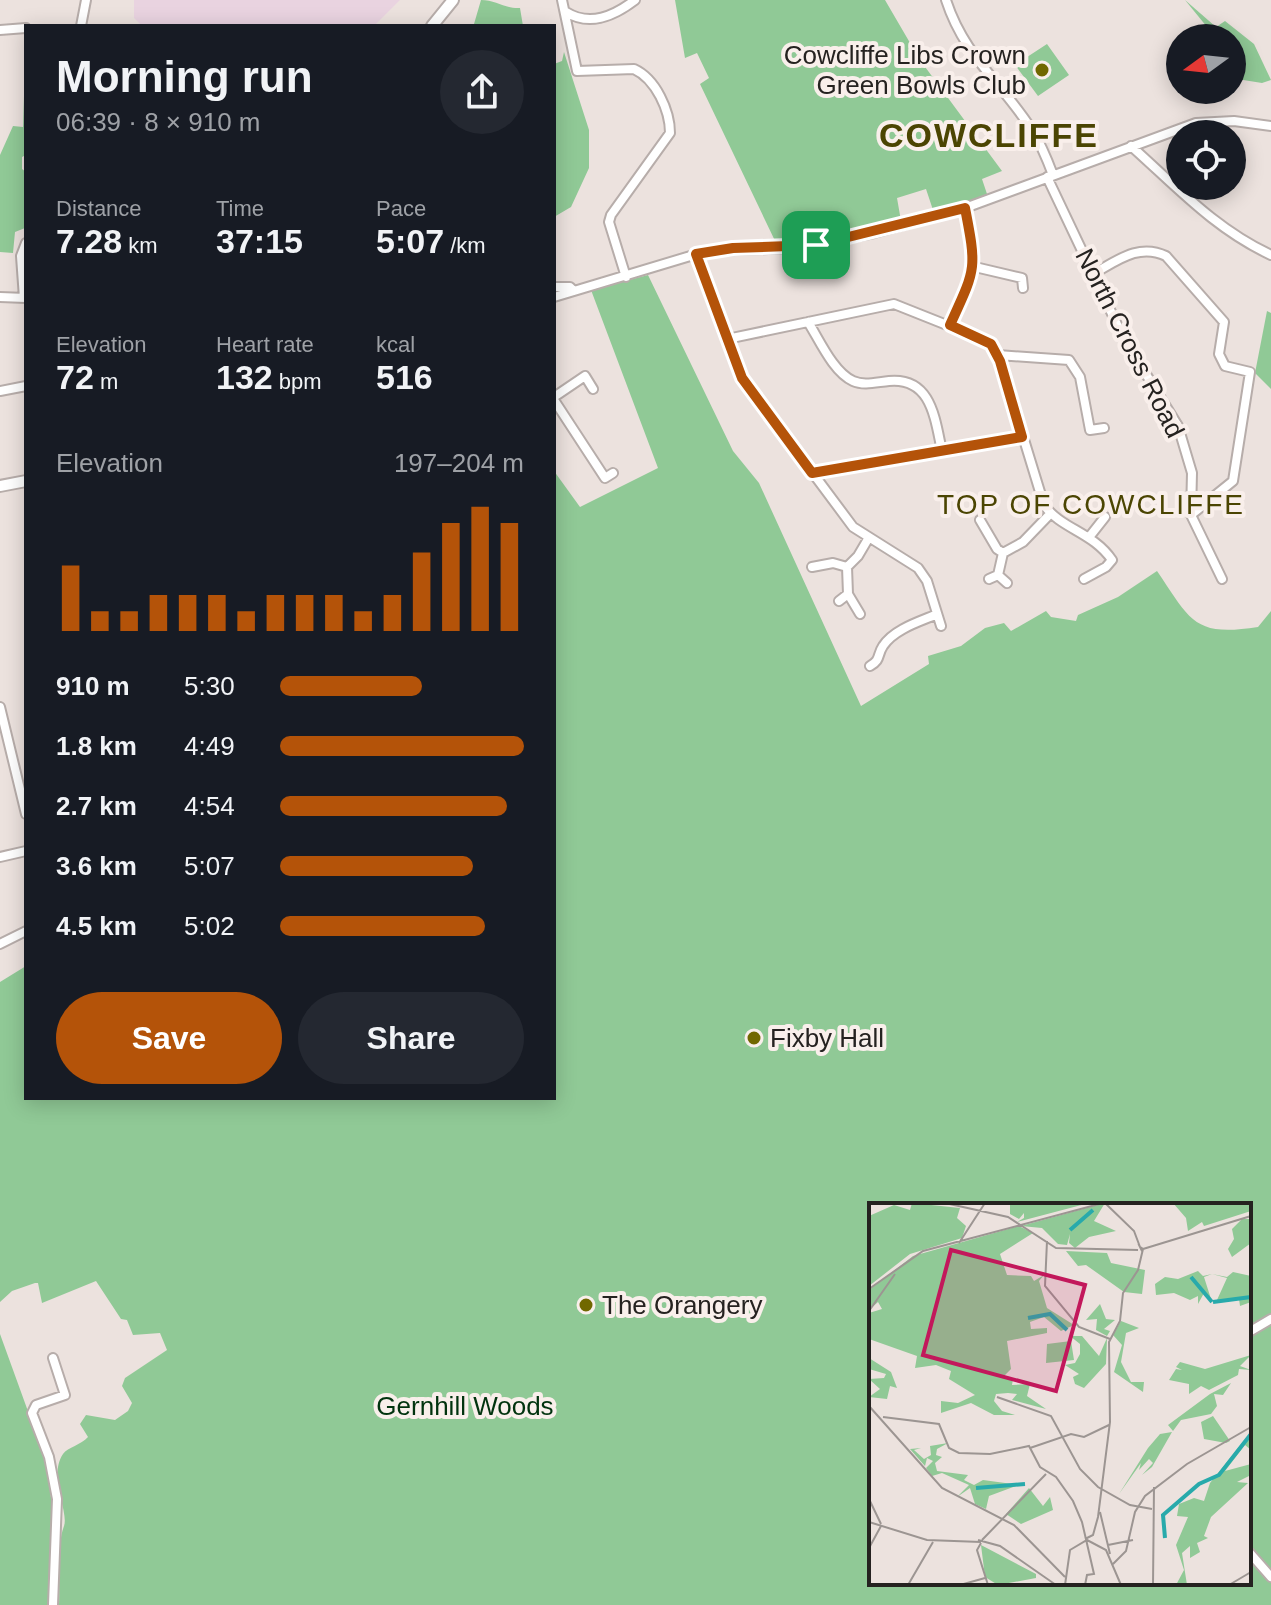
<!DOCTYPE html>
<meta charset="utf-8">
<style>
body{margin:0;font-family:Arial,sans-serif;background:#242831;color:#f1f3f6;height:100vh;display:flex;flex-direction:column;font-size:30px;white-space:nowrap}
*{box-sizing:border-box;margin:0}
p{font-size:26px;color:#9ea1a6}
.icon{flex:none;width:44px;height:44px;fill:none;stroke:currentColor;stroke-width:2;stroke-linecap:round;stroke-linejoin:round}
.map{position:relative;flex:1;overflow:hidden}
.sheet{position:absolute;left:24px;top:24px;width:532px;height:1076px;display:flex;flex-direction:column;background:#171b24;border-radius:0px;box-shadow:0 4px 20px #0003}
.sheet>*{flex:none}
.needle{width:52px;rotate:255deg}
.controls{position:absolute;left:1166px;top:24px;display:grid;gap:16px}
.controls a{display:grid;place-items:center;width:80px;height:80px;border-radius:50%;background:#171b24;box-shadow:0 4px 20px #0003;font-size:40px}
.pin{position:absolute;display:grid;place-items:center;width:68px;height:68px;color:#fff;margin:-34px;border-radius:16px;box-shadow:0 4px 12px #0006}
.round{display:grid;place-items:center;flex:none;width:84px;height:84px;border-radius:42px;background:#242831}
.overview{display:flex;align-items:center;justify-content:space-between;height:136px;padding:0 32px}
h1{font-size:44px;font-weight:700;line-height:60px}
.metrics{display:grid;grid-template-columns:repeat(3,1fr);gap:12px;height:136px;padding:8px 32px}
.metrics div{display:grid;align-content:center}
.metrics b{font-size:34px;font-weight:700}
.metrics small{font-size:22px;font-weight:400}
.metrics p{font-size:22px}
.chart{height:224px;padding:16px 32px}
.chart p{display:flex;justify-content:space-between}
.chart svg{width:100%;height:144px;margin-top:8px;stroke:#b45309;stroke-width:6}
.primary-button{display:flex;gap:16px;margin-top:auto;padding:16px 32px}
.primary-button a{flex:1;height:92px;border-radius:48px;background:#b45309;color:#fff;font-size:32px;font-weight:700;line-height:92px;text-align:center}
.primary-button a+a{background:#242831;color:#f1f3f6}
ul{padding:0 32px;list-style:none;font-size:26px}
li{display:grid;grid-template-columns:128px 96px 1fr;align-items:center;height:60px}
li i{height:20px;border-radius:10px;background:#b45309}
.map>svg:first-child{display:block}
</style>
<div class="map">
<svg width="1271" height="1605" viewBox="0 0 1271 1605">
<rect width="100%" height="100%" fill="#ece2de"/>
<path fill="#e9d3e0" d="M 134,0 L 400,0 L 374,26 L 142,26 L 134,18 Z"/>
<path fill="#90c996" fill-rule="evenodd" d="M 481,0 C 496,0 505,9 520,8 L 523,26 L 477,26 L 474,24 Z
M 675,0 L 885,0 L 920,60 L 1002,171 L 982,179 L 988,197 L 934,213 L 926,189 L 897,198 L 901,221 L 850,234 L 777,245 L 700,84 L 709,78 L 697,53 L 685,58 Z
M 1185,0 L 1216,27 L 1225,21 L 1254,44 L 1271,80 L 1262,83 L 1237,79 L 1232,70 L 1232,38 L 1216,38 Z
M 26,34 L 26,155 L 22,157 L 22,169 L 26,172 L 26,222 L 25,228 L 15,232 L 13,253 L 0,252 L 0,155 L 13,126 L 23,127 Z
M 1047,44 L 1069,75 L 1038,96 L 1015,65 Z
M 564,52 L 589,130 L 589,168 L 571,207 L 554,217 L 554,64 L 562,61 Z
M 648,275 L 733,451 L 759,483 L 861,706 L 929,664 L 928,656 L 961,646 L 985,628 L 1004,623 L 1011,631 L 1046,611 L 1051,617 L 1076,621 L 1078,615 L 1118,597 L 1157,571 C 1191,621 1194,637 1258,627 L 1271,611 L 1271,1605 L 59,1605 C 60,1579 56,1548 64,1526 C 69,1512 48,1476 63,1454 C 68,1447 81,1445 88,1437 L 80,1424 L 86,1415 L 115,1420 L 128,1411 L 132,1403 L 122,1386 L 125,1378 L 167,1350 L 160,1333 L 133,1335 L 127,1320 L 121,1319 L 96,1281 L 42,1303 L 38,1283 L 35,1283 L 12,1291 L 0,1302 L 0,982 L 26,966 L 26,1098 L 554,1098 L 554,471 L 580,507 L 658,468 L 591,290 ZM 871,1205 L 1249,1205 L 1249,1583 L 871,1583 Z
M 1267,311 L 1271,313 L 1271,389 L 1255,373 Z
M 0,1334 L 46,1461 L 53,1512 L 48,1605 L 0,1605 Z"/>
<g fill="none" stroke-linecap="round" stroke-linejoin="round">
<path stroke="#28aaab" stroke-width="2" d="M 554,59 L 555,57"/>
<g stroke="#b7adaa" stroke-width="12">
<path id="minor" d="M 562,0 L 577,71 L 634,69 C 656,79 670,111 670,133 L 611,215 L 609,222 L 626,277
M 946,0 C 964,56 1002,83 1032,130 C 1041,144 1047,159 1053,175
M 566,12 C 590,27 614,16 635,0
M 81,26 L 86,0
M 0,30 L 26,28
M 1131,146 C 1177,187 1215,229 1271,255
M 1047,177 L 1123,337 L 1178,426 L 1192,473 L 1191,515 L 1222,579
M 696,254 L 742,378 L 853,527 L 918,568 L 927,581 L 941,626
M 975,267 L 1022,278 L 1023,288
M 1093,274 C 1118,260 1139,243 1166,256 L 1224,322 L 1219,354 L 1225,366 L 1250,372 L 1233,481 L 1191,515
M 554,287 L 570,287 L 574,291 L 707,251 L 798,248 L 874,233 L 965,208 L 1196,123 L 1234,121 L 1271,126
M 0,297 L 26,298
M 554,297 L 574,291
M 24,298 L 21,256 L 26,243
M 808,322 C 819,339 833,372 853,381 C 864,386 877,382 889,381 C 932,377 935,420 942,451
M 950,325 C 976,269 977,270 965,208
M 727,339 L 894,304 L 987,341 L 1000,361 L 1044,505 C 1061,529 1093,532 1112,560 L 1106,567 L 1084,579
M 998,355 L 1069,360 L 1080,377 L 1090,430 L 1104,428
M 0,391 L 26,386
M 554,397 L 585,376 L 593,389
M 554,400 L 605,478 L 613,473
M 812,473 L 1022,437
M 980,520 L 997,549 L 1003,553
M 1090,536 L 1105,517
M 812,567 L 833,563 L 847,567
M 998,575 L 1007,583
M 989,579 L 998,575 L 1003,553 L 1023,542 L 1050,514
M 848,594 L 860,614
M 839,601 L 848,594 L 847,567 L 858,556 L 868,539
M 870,666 C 881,660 877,655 883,646 C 893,630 918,622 935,615
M 0,707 L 26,814
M 0,857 L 26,851
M 0,944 L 26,931
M 1249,1332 L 1271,1319
M 1249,1552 L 1271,1577
M 53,1605 L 57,1499 L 49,1457 L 32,1413 L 36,1405 L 65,1395 L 53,1358"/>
</g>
<g stroke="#b7adaa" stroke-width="14">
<path id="tertiary" d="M 432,26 L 453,0
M 0,486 L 26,481"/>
</g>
<use href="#minor" stroke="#fff" stroke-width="8"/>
<use href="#tertiary" stroke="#fff" stroke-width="10"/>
</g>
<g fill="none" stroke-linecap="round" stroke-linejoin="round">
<g stroke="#fff" stroke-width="16">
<path id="route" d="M 965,208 C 977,270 976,268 950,325 L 991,344 L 1000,361 L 1022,437 L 812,473 L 742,378 L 696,254 L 733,248 L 816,245 Z"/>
</g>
<use href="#route" stroke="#b45309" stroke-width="10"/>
</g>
<g fill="#716800" stroke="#f9efeb" stroke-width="3">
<circle cx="1042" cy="70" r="8"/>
<circle cx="754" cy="1038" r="8"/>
<circle cx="586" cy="1305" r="8"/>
</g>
<g text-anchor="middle" stroke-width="8" stroke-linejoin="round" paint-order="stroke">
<g font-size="26" fill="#252220" stroke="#f9efeb" text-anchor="start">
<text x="1026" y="64" text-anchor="end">Cowcliffe Libs Crown<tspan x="1026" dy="30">Green Bowls Club</tspan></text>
<text x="770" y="1047">Fixby Hall</text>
<text x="602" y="1314">The Orangery</text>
</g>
<g font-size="26" fill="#252220" stroke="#f9efeb">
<text transform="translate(1130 343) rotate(63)" y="9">North Cross Road</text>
</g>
<g font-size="26" fill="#01330e" stroke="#f9efeb">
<text x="465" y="1415">Gernhill Woods</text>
</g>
<g font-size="28" letter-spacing="2" fill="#4b4502" stroke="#f9efeb">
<text x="1091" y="514">TOP OF COWCLIFFE</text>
</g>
<g font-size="34" font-weight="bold" letter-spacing="2" fill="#4b4502" stroke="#f9efeb">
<text x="989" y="147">COWCLIFFE</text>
</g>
</g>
<g transform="translate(869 1203)">
<rect width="382" height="382" fill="#ece2de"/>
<path d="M 43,0 L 91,5 L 88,15 L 97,23 L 93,35 L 41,51 L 0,83 L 0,13 L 25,2 L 41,7 ZM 141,0 L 220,0 L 148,19 L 155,15 L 155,10 L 150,16 L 141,11 ZM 236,0 L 225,18 L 247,28 L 220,34 L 206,45 L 200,40 L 201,31 L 198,42 L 189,41 L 173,25 L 152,23 ZM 304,0 L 382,0 L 382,8 L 335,23 L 333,19 L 319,28 L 317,15 ZM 373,16 L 382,16 L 382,40 L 363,54 L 359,46 L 365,36 L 363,26 ZM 150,23 L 164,30 L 131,51 L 138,72 L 162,73 L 165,78 L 175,72 L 170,78 L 178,105 L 205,122 L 192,128 L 175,114 L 161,119 L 162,126 L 178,125 L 178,130 L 138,138 L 142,166 L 135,173 L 144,176 L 143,182 L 161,181 L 158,193 L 177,206 L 143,197 L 148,191 L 139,190 L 127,191 L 125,198 L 133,208 L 146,212 L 125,212 L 102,200 L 72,210 L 72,198 L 89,200 L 106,192 L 80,176 L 82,168 L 67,162 L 46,165 L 48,153 L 0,136 L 0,110 L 13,106 L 9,99 L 0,107 L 0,87 L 44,53 ZM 197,48 L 238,50 L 242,60 L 276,67 L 273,91 L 255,89 L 217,62 L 209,63 ZM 329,68 L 334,73 L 343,71 L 358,74 L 364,69 L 382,73 L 382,99 L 371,103 L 370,96 L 348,97 L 358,75 L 343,71 L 335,74 L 342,96 L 335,90 L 329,101 L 329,93 L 321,97 L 305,90 L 287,92 L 286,81 L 296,74 L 309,76 ZM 231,101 L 237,116 L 246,117 L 235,126 L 241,128 L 238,133 L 227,127 L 228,116 L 217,117 ZM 252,118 L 270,125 L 257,130 L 252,159 L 262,179 L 275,179 L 274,189 L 245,169 L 253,142 L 244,132 ZM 201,133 L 213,133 L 230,153 L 238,135 L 237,161 L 215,185 L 206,181 L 204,174 L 210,171 L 196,162 L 206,160 L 211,151 L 211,141 ZM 202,138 L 205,157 L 177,160 L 178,141 ZM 382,152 L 371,163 L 382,167 L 370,166 L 369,172 L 340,187 L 332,183 L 320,191 L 320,181 L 300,177 L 307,166 L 313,167 L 307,164 L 311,159 L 336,166 ZM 0,155 L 22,169 L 28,185 L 21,183 L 18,196 L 0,194 L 11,186 L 0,176 L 15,175 L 17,171 L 0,166 ZM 362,180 L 354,192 L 345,191 L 348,203 L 342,211 L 312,217 L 304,228 L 299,222 L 341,191 ZM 344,213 L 361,238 L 357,240 L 335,236 L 332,219 ZM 303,229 L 283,264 L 273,272 L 284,260 L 280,256 L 270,267 L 272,260 L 250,291 L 279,245 L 291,231 ZM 382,229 L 382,247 L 376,242 L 356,268 L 382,261 L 382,272 L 368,279 L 379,280 L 342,314 L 335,333 L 339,335 L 328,340 L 331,349 L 321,355 L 321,343 L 313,350 L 318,382 L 307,382 L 315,367 L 307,342 L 319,314 L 308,313 L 310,301 L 325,295 L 335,298 L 341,280 ZM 79,240 L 68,246 L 67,252 L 73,254 L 66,260 L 68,268 L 99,272 L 95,277 L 105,282 L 114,277 L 150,282 L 120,293 L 117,306 L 106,301 L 101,285 L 88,294 L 100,282 L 73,270 L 63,273 L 57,265 L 64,258 L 58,255 L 56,263 L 41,246 L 52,245 L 45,247 L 55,256 L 62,252 L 61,243 ZM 160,285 L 174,303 L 181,294 L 184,307 L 152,321 L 137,311 ZM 112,342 L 167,371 L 167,375 L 129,382 L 116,374 Z" fill="#90c996"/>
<path fill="none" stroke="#28aaab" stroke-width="4" d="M 201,27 L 224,7M 322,74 L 343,99M 344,99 L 382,94M 159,115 L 181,111 L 198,127M 107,285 L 156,281M 296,335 L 294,312 L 330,281 L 350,272 L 382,231"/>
<path fill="none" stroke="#9c9592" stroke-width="2" d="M 76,0 L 139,14 L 187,45 L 269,47M 236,0 L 265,28 L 271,44M 178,38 L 176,83 L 210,124 L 241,136M 90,40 L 116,0M 274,46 L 382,13M 0,86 L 54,48 L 234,0M 0,108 L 26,71M 128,194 L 182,213 L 211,266 L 229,284 L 261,302 L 283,306M 0,203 L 73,285 L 145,322 L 196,374M 14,214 L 70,221 L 80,245 L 90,250 L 121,251 L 160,243 L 171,264 L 187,274 L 204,298 L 213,319 L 225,371 L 218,372 L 216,382M 161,245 L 202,231 L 215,234 L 240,222M 0,296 L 12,321M 231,309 L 241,351M 0,319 L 58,337 L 112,339M 216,336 L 224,332 L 229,314 L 241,219 L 240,139 L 251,118 L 254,90 L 269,67 L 274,46 L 271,44 L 273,48M 109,337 L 131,343 L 187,382M 113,337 L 177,271M 112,340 L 108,347 L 119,382M 239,342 L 264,337M 0,345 L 12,323M 244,361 L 257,348 L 266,309 L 276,293 L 318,261 L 382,224M 39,382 L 64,339M 91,382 L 116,375M 196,382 L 201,347 L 218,337 L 237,347 L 252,382M 284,382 L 285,284M 360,382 L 382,369"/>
<path fill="#c2185b" fill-opacity="0.15" stroke="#c2185b" stroke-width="4" d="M 82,47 L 216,82 L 187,188 L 54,152 Z"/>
<rect width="382" height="382" fill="none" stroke="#252220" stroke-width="4"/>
</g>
</svg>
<div class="controls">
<a><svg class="needle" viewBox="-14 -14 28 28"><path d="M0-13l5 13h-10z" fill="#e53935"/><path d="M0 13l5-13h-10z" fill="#9ea1a6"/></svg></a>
<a><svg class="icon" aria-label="locate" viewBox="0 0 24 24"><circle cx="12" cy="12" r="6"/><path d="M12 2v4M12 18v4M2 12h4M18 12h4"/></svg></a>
</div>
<div class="pin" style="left:816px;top:245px;background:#1e9e55"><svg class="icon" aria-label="arrive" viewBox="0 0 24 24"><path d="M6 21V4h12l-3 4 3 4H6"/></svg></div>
<section class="sheet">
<div class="overview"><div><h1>Morning run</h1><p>06:39 · 8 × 910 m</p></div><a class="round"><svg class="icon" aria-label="share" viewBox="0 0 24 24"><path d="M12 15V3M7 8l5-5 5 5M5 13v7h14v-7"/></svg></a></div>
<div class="metrics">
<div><p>Distance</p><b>7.28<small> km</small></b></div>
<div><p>Time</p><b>37:15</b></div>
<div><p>Pace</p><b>5:07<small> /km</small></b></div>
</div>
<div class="metrics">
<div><p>Elevation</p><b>72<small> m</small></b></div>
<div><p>Heart rate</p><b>132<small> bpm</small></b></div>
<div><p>kcal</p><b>516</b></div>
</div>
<div class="chart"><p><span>Elevation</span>197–204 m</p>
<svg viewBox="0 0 160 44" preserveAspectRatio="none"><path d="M5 44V24M15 44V38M25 44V38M35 44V33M45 44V33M55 44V33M65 44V38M75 44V33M85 44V33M95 44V33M105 44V38M115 44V33M125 44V20M135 44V11M145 44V6M155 44V11"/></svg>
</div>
<ul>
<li><b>910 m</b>5:30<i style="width:58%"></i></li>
<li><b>1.8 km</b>4:49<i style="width:100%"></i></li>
<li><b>2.7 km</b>4:54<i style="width:93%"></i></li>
<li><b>3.6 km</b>5:07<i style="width:79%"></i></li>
<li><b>4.5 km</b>5:02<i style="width:84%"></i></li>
</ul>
<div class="primary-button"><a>Save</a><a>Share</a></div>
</section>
</div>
